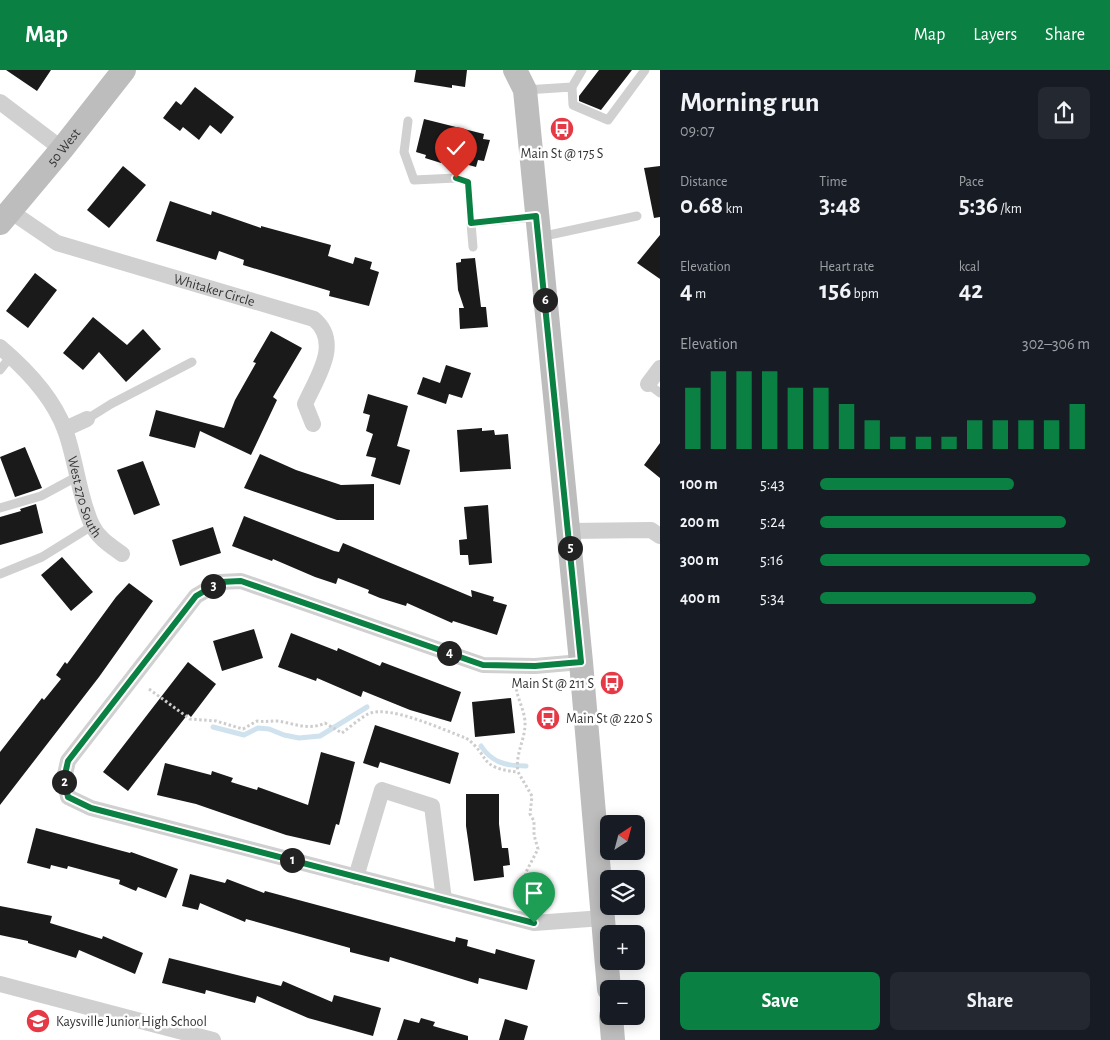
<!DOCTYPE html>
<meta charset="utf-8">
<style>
body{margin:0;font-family:"Alegreya Sans",sans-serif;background:#242831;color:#f1f3f6;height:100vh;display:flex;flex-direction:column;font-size:19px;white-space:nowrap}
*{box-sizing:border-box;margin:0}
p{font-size:16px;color:#9ea1a6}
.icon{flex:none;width:28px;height:28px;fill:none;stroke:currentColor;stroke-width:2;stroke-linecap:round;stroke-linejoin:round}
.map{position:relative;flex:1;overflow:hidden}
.panel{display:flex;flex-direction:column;background:#171b24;width:450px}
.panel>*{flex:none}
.needle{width:32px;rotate:36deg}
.buttons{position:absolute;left:600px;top:745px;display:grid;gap:10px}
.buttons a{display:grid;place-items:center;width:45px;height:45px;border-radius:8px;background:#171b24;box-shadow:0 2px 12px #0003;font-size:25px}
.pin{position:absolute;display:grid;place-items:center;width:42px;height:42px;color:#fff;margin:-51px -21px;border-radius:50% 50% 50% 0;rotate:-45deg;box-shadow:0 0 5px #0007}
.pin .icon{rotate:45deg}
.km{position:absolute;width:25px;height:25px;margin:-12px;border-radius:50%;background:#222;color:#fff;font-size:14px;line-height:25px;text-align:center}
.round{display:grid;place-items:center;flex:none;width:52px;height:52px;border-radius:8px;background:#242831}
.overview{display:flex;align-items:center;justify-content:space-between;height:85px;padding:0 20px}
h1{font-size:28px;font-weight:600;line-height:38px}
.metrics{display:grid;grid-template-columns:repeat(3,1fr);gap:8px;height:85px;padding:5px 20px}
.metrics div{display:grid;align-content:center}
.metrics b{font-size:25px;font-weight:600}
.metrics small{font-size:14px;font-weight:400}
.metrics p{font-size:14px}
.chart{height:140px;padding:10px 20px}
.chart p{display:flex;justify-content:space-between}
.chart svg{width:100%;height:90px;margin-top:5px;stroke:#0b8043;stroke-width:6}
.button{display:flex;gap:10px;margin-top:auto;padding:10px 20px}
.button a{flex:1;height:58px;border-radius:8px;background:#0b8043;color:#fff;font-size:20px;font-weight:600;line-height:58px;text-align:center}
.button a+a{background:#242831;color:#f1f3f6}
ul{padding:0 20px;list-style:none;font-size:16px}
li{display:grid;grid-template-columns:80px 60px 1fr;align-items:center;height:38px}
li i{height:12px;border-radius:6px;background:#0b8043}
header{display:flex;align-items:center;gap:30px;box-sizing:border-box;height:70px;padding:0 25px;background:#0b8043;color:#fff}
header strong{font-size:24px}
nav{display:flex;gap:28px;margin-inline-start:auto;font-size:18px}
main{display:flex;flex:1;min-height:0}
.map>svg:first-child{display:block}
</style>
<header>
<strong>Map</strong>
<nav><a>Map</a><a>Layers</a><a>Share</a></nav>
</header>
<main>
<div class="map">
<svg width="660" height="970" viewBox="0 0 660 970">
<rect width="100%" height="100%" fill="#fff"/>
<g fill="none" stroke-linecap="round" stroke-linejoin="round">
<path stroke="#cfe2ee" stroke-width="5" d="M 213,657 L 244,665 L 258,658 L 269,659 L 284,665 L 299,668 L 320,666 L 367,637
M 481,676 C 492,693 507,696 526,696"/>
</g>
<path fill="#1a1a1a" d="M 6,0 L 51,0 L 37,21 Z
M 416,0 L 467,0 L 465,17 L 452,15 L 452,18 L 414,12 Z
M 599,0 L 632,0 L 601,40 L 579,31 L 579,26 Z
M 195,17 L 234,47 L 221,64 L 210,55 L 199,70 L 183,57 L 180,61 L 163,48 L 176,31 L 181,35 Z
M 424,49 L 484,64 L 483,69 L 490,70 L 484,91 L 478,90 L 476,97 L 443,88 L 441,93 L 425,88 L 426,85 L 416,82 Z
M 123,96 L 146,115 L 109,158 L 87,140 Z
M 660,96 L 660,147 L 654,148 L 644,98 Z
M 170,131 L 211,145 L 212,141 L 261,158 L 261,156 L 331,175 L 328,186 L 353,194 L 355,187 L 372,192 L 370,199 L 379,202 L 369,236 L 329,226 L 330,221 L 243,195 L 244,190 L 219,181 L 216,190 L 156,171 Z
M 660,165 L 660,209 L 637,193 Z
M 475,188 L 481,237 L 486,237 L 488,257 L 460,259 L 459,238 L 464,238 L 458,220 L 456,193 L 461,192 L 461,189 Z
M 35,203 L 57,220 L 28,258 L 6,241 Z
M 93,247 L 127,275 L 143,259 L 161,279 L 126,312 L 99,282 L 83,300 L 63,283 Z
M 271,261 L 302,278 L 273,327 L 277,330 L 251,385 L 200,361 L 195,378 L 149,366 L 156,340 L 224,358 L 235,330 L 256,293 L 253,292 Z
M 446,295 L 471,303 L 462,328 L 449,324 L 446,334 L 417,324 L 423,307 L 440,313 Z
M 368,324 L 408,336 L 397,376 L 410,380 L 400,415 L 371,406 L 376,388 L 366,386 L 373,364 L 366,361 L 370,345 L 363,343 Z
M 482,358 L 482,361 L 494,360 L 495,365 L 508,364 L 511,399 L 460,402 L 457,360 Z
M 660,373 L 660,408 L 644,395 Z
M 25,377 L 42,418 L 15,427 L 0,387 Z
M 260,384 L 296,400 L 341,415 L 374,414 L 374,450 L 337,450 L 244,418 Z
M 143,391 L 160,435 L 134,445 L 117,400 Z
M 36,434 L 43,463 L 0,475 L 0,447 L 21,441 L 20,439 Z
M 488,435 L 492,493 L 469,495 L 468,485 L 460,485 L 459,470 L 467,469 L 464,437 Z
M 244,446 L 334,481 L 339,482 L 343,473 L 472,527 L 471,520 L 494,527 L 493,531 L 507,535 L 497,565 L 453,551 L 452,553 L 407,533 L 406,536 L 380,528 L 368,523 L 369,520 L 338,508 L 336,514 L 315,507 L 273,489 L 272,491 L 232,476 Z
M 213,457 L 221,483 L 180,496 L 172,470 Z
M 62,487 L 93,522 L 71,541 L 41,505 Z
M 129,513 L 153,531 L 99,607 L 0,735 L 0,682 L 42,628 L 44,630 L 61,609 L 56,605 L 65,592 L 67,594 L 116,527 Z
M 254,559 L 263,588 L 222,601 L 213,571 Z
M 291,563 L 337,581 L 338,578 L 380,596 L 382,592 L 461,622 L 451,652 L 410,640 L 363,621 L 361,627 L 317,608 L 316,611 L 278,597 Z
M 188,592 L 216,614 L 191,647 L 188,644 L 128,721 L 103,702 Z
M 511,628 L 515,663 L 475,667 L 472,632 Z
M 375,655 L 459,683 L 450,714 L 380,692 L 378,698 L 363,693 Z
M 321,682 L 355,692 L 339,755 L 336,754 L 330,775 L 286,765 L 196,734 L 157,725 L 165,693 L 211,705 L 212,701 L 233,708 L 231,712 L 257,720 L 258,717 L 308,735 Z
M 466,724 L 499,724 L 499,754 L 502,778 L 508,778 L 510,795 L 503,796 L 504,807 L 474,811 L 466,756 Z
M 36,758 L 130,783 L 131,782 L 178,799 L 166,828 L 138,817 L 136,821 L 119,814 L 120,810 L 68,796 L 67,799 L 51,795 L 50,799 L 27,793 Z
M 190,804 L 225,813 L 227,809 L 264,823 L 265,821 L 455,872 L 456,867 L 468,870 L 467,876 L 495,884 L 496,879 L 535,890 L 527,920 L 479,908 L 478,914 L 390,887 L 389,892 L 350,882 L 350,878 L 246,849 L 245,852 L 200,833 L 198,840 L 182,836 Z
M 0,836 L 52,846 L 50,853 L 102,869 L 103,866 L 143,883 L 135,904 L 79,880 L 76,888 L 28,873 L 28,871 L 0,865 Z
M 169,888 L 281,916 L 283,911 L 332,932 L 334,925 L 381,938 L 373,966 L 308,948 L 257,926 L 255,933 L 206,920 L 205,924 L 162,913 Z
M 421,948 L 435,952 L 433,956 L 468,966 L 468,970 L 397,970 L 404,949 L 419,953 Z
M 505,949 L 528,956 L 524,970 L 499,970 Z"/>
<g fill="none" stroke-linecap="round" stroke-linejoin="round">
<path stroke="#cdcdcd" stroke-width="3" stroke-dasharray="2.5 2.5" stroke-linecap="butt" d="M 516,614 C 516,628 526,641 525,656 C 524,672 515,685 518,702
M 149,619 L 190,649 L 216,651 L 243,659 L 257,651 C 264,652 270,651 277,651 C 293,653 309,661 325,653 L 342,663 C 350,657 359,649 368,644 C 389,634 443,660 466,668 C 491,686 477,698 518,702 L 532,726 L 530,744 L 534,751 L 534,765 L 538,779 L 526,802 L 519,834"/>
<path stroke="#d0d0d0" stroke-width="9" d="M 582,0 L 572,17 L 573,35 L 608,50 L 645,0
M 525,20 L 572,17
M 408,51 L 404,82 L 414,110 L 456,108 L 468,112 L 471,153 L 536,147
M 471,153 L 473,177
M 540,167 L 637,146
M 0,300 L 11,286
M 648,314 L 660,323
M 87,349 L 111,334 L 192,292
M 0,438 L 41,426 L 78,406
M 0,504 L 42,487 L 92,456"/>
<g stroke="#d0d0d0" stroke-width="16">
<path d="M 0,32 L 62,79"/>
<path id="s1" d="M 10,141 L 57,173 L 314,249 C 342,273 317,307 305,334 L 313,354"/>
<path id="s2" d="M 0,277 C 26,299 53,327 65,360 C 76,389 79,428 92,455 C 98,468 111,476 122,484"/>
<path d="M 648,314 L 660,298"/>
<path d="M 65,359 L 87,349"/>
<path d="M 568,461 L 651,460 L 660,466"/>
<path d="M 581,592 L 535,596 L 483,595 L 241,511 L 220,512 L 196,526 L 68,691 L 64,709 L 68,727 L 91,738 L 534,853 L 603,848"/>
<path d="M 356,807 L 382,720 L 432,736 L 444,830"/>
<path d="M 0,914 L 213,970"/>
</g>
<g stroke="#bdbdbd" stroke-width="24">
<path d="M 515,0 L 525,20 L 581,592 L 609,919"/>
<path id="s3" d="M 0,153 L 62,79 L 124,0"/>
<path d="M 611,946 L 613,970"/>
</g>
</g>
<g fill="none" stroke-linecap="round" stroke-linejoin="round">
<g stroke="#fff" stroke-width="10">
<path id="route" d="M 456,108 L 468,112 L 471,153 L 536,146 L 581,592 L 535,596 L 483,595 L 241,511 L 220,512 L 196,526 L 68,691 L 64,709 L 68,727 L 91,738 L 534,853"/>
</g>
<use href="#route" stroke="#0b8043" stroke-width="6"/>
</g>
<defs>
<g id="bus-disc" transform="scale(1.25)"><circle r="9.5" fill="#e63946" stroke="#fff"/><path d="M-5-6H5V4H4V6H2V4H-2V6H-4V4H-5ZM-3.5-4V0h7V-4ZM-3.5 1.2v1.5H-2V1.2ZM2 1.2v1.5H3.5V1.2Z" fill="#fff"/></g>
<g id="school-disc" transform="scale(1.25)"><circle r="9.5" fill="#e63946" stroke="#fff"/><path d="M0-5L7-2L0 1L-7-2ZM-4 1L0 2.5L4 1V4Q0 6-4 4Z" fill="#fff"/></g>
</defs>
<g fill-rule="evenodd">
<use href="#bus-disc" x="562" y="59"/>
<use href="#bus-disc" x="612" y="613"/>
<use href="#bus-disc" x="548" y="648"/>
<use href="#school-disc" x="38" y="951"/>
</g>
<g text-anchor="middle" stroke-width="5" stroke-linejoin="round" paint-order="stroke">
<g font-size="14" fill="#333" stroke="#fff">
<text dy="5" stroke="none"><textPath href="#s3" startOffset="99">50 West</textPath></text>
<text dy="5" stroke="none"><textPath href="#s1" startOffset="221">Whitaker Circle</textPath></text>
<text dy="5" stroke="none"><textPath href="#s2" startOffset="176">West 270 South</textPath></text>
</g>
<g font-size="14" fill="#333" stroke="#fff" text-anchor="start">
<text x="562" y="88" text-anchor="middle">Main St @ 175 S</text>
<text x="594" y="618" text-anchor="end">Main St @ 211 S</text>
<text x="566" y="653">Main St @ 220 S</text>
<text x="56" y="956">Kaysville Junior High School</text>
</g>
</g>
</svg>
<div class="buttons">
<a><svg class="needle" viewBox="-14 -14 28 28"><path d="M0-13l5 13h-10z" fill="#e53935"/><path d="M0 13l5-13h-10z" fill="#9ea1a6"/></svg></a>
<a><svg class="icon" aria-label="layers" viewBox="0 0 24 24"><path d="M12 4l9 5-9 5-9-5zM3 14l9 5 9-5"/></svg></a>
<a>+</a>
<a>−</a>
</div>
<div class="pin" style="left:534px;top:853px;background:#1e9e55"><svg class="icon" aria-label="arrive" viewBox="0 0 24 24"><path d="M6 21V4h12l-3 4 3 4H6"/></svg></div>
<div class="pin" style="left:456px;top:108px;background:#d93025"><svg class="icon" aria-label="check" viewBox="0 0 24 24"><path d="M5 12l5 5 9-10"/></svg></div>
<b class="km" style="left:292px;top:790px">1</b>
<b class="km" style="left:64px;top:712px">2</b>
<b class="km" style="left:213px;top:516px">3</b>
<b class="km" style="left:449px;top:583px">4</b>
<b class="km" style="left:570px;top:478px">5</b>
<b class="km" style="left:545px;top:230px">6</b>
</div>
<section class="panel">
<div class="overview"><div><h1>Morning run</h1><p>09:07</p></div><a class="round"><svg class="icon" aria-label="share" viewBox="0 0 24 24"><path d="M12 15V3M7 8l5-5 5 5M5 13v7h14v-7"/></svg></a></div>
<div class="metrics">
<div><p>Distance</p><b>0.68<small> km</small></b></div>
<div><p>Time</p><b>3:48</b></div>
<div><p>Pace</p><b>5:36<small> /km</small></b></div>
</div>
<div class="metrics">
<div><p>Elevation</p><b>4<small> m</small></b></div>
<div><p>Heart rate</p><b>156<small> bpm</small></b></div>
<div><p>kcal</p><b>42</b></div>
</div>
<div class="chart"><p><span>Elevation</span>302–306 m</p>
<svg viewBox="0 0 160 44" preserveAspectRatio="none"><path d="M5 44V14M15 44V6M25 44V6M35 44V6M45 44V14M55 44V14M65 44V22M75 44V30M85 44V38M95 44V38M105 44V38M115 44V30M125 44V30M135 44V30M145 44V30M155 44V22"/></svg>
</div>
<ul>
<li><b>100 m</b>5:43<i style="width:72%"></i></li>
<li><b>200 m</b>5:24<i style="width:91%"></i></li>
<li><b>300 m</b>5:16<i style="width:100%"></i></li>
<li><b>400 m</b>5:34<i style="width:80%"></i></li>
</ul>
<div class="button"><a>Save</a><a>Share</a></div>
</section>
</main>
